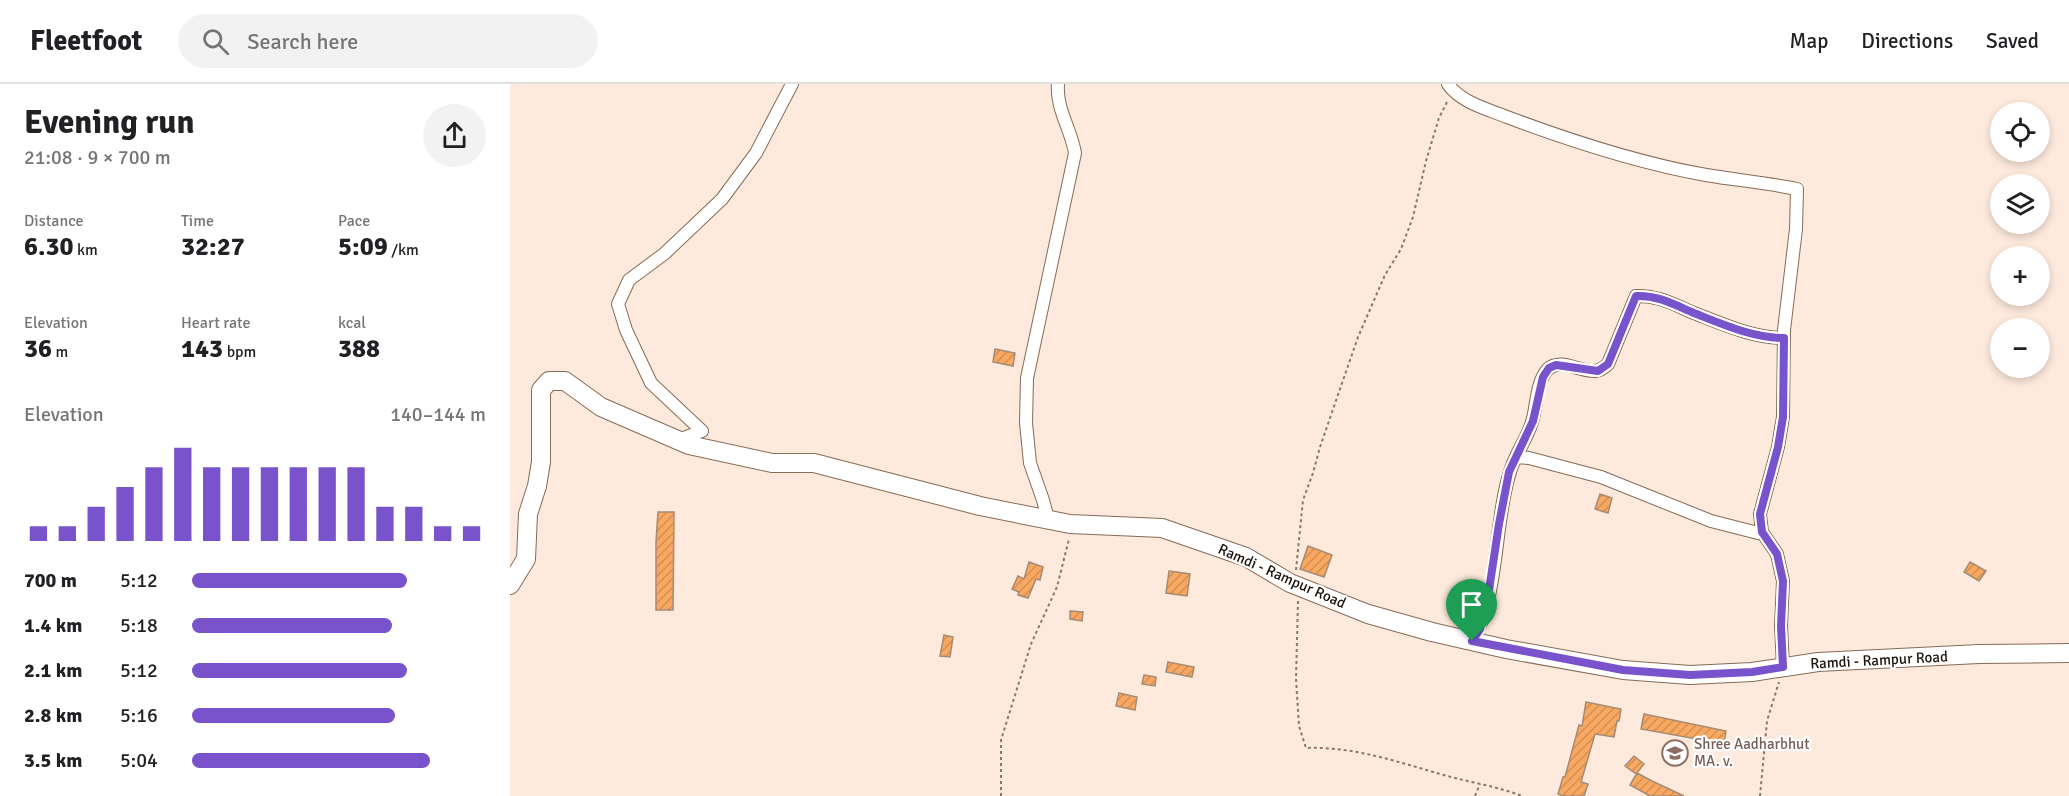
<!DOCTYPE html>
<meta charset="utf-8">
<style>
body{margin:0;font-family:Signika,sans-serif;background:#f2f2f2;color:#202124;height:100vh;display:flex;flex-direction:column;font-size:22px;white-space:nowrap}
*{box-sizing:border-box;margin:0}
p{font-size:20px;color:#757577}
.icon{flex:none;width:33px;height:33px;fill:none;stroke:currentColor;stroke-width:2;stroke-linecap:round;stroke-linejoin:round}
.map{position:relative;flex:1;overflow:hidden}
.panel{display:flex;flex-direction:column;background:#fff;width:510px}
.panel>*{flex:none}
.controls{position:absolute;left:1480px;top:18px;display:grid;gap:12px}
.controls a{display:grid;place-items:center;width:60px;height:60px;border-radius:50%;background:#fff;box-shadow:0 3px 9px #0003;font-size:30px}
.pin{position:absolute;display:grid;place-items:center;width:51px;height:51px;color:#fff;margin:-62px -26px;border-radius:50% 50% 50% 0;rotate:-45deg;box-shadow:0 0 6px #0007}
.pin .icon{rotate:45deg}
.round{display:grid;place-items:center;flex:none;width:63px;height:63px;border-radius:32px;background:#f2f2f2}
.summary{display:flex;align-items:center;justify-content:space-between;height:102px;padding:0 24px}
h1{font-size:33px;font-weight:700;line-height:45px}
.figures{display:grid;grid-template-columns:repeat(3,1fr);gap:9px;height:102px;padding:6px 24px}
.figures div{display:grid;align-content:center}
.figures b{font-size:26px;font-weight:700}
.figures small{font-size:16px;font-weight:400}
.figures p{font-size:16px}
.chart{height:168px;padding:12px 24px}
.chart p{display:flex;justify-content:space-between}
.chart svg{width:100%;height:108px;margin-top:6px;stroke:#7953cc;stroke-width:6}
ul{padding:0 24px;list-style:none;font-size:20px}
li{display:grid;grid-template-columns:96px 72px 1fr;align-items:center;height:45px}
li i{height:15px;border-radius:8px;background:#7953cc}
header{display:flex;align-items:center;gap:36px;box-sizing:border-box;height:84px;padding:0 30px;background:#fff;border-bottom:2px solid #e0e0e0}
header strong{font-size:28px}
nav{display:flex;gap:33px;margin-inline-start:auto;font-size:21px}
.search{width:420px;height:54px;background:#f2f2f2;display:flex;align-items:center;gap:15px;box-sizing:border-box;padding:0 21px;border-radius:33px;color:#757577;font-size:22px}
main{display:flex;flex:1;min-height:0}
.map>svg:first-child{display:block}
</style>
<header>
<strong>Fleetfoot</strong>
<div class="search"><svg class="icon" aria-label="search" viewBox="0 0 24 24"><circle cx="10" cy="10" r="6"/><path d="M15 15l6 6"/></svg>Search here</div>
<nav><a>Map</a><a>Directions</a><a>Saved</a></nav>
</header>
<main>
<section class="panel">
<div class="summary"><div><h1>Evening run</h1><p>21:08 · 9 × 700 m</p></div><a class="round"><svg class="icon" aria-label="share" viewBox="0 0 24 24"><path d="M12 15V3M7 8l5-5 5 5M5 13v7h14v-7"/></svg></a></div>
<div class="figures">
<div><p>Distance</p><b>6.30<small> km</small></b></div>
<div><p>Time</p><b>32:27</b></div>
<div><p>Pace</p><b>5:09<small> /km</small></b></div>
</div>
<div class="figures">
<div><p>Elevation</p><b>36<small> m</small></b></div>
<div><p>Heart rate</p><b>143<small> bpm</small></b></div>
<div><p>kcal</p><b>388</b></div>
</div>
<div class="chart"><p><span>Elevation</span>140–144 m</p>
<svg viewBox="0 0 160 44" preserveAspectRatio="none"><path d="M5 44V38M15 44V38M25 44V30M35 44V22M45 44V14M55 44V6M65 44V14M75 44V14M85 44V14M95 44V14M105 44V14M115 44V14M125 44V30M135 44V30M145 44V38M155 44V38"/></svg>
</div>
<ul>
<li><b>700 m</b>5:12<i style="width:73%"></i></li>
<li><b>1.4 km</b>5:18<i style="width:68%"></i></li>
<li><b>2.1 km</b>5:12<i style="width:73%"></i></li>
<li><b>2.8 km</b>5:16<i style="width:69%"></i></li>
<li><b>3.5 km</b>5:04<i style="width:81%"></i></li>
</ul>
</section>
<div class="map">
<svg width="1559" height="712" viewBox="0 0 1559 712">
<defs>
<pattern id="building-hatch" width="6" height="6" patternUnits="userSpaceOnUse" patternTransform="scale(1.5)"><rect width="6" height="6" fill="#f8a861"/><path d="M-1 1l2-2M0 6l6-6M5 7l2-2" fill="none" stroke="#d49053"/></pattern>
</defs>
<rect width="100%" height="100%" fill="#fdeadc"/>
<path fill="url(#building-hatch)" stroke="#a68b74" stroke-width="1.5" d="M 485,265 L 505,269 L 503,282 L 483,278 Z
M 1090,410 L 1102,414 L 1098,429 L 1085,425 Z
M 148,428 L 164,428 L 163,526 L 146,526 L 146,457 Z
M 798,462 L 822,471 L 814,493 L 790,485 Z
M 519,478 L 533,483 L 530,496 L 526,495 L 518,514 L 508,511 L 509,508 L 502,505 L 508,492 L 514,495 Z
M 1460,478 L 1476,487 L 1469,497 L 1454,488 Z
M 659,487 L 680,490 L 677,512 L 656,509 Z
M 560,527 L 573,528 L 572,537 L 560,535 Z
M 434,551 L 443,553 L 440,573 L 430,572 Z
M 658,578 L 684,583 L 682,593 L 656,588 Z
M 634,591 L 646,593 L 645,602 L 632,600 Z
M 609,609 L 627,613 L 625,626 L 606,622 Z
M 1076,618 L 1111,625 L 1109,637 L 1107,637 L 1104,653 L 1085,650 L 1071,698 L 1078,700 L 1074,712 L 1053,712 L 1048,710 L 1053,693 L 1055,693 L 1069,641 L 1072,642 Z
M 1134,630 L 1216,647 L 1214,660 L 1131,645 Z
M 1124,672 L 1134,680 L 1126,690 L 1115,682 Z
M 1127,689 L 1142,697 L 1174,712 L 1140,712 L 1120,701 Z"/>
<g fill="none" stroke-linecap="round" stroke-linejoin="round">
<g stroke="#866b55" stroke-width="14">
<path id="minor" d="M 938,0 C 950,18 977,25 997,33 C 1061,57 1128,79 1196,91 C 1226,96 1257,99 1287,105 L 1286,145 L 1274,246 L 1273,333 L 1268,363 L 1250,430 L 1252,448 L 1267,470 L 1273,497 L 1271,542 L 1273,583
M 168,356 L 192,347 L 141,299 L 116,246 L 108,220 L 119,196 L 154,170 L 212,115 L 246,69 L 282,0
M 1006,373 L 1019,374 L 1091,393 L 1201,437 L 1248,449
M 538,435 L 533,416 L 520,379 L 516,339 L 517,294 L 565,69 C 561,45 546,25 548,0
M 962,557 C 989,515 984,437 1000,388 C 1005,370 1017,355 1022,338 C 1027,322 1026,298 1038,285 C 1051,273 1071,289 1086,287 C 1091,286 1095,283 1098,280 L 1126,212 C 1148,211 1165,221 1184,229 C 1212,240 1243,254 1274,254"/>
</g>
<g stroke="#866b55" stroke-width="20">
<path id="secondary" d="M 0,501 L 16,475 L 18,430 L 27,402 L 31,378 L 31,306 L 39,297 L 55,297 L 91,323 L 179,361 L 262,379 L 304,379 L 470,422 L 560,440 L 652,444 L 736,473 L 780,499 L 858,530 L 922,548 L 996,565 L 1113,586 L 1180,591 L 1242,588 L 1308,578 L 1469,570 L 1559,569"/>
</g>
<path stroke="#86786d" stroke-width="2" stroke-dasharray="3 3" stroke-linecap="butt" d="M 786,486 L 793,416 L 803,389 L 810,363 L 848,253 L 875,191 L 891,165 L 903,133 L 916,77 L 929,34 L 937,18
M 788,517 L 786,595 L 789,642 L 796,664 C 846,662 893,680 941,693 C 964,699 989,703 1012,712
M 491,712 L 491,656 L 521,560 L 547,503 L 559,455
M 965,712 L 970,700
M 1250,712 L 1257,637 L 1269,598"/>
<use href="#minor" stroke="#fff" stroke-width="12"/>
<use href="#secondary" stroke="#fff" stroke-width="18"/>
</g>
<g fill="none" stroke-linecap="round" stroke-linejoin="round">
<g stroke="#fff" stroke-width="12">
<path id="route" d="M 1126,212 C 1148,211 1165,221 1184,229 C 1212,240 1243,254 1274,254 L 1273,333 L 1268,363 L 1250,430 L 1252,448 L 1267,470 L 1273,497 L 1271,542 L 1273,583 L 1242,588 L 1180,591 L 1113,586 L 962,557 L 970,545 L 979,506 L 989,440 L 999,388 L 1023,337 L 1033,293 L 1039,284 L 1046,281 L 1088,287 L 1098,280 Z"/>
</g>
<use href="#route" stroke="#7953cc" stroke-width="8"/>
</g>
<defs>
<g id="school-ring" transform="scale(1.35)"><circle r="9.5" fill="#fff" stroke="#8d6e63" stroke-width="1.5"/><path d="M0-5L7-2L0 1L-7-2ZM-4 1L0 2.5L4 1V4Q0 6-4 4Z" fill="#8d6e63"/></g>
</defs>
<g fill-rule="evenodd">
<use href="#school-ring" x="1165" y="669"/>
</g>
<g text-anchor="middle" stroke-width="4.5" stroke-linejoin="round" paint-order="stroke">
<g font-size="15" fill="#1c1209" stroke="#fff">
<text transform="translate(772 492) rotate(24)" y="5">Ramdi - Rampur Road</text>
<text transform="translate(1369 576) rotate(-3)" y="5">Ramdi - Rampur Road</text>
</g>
<g font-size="15" fill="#785e54" stroke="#fff" text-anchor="start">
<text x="1184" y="665">Shree Aadharbhut<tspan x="1184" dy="17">MA. v.</tspan></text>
</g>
</g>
</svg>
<div class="controls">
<a><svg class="icon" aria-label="locate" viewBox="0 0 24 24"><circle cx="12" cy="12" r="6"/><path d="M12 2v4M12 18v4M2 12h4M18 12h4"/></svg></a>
<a><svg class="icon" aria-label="layers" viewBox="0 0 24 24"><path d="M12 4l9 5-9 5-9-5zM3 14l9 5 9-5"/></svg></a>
<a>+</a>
<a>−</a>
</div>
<div class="pin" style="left:962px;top:557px;background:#1e9e55"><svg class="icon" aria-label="arrive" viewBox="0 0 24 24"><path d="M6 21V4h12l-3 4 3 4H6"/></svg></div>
</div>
</main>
